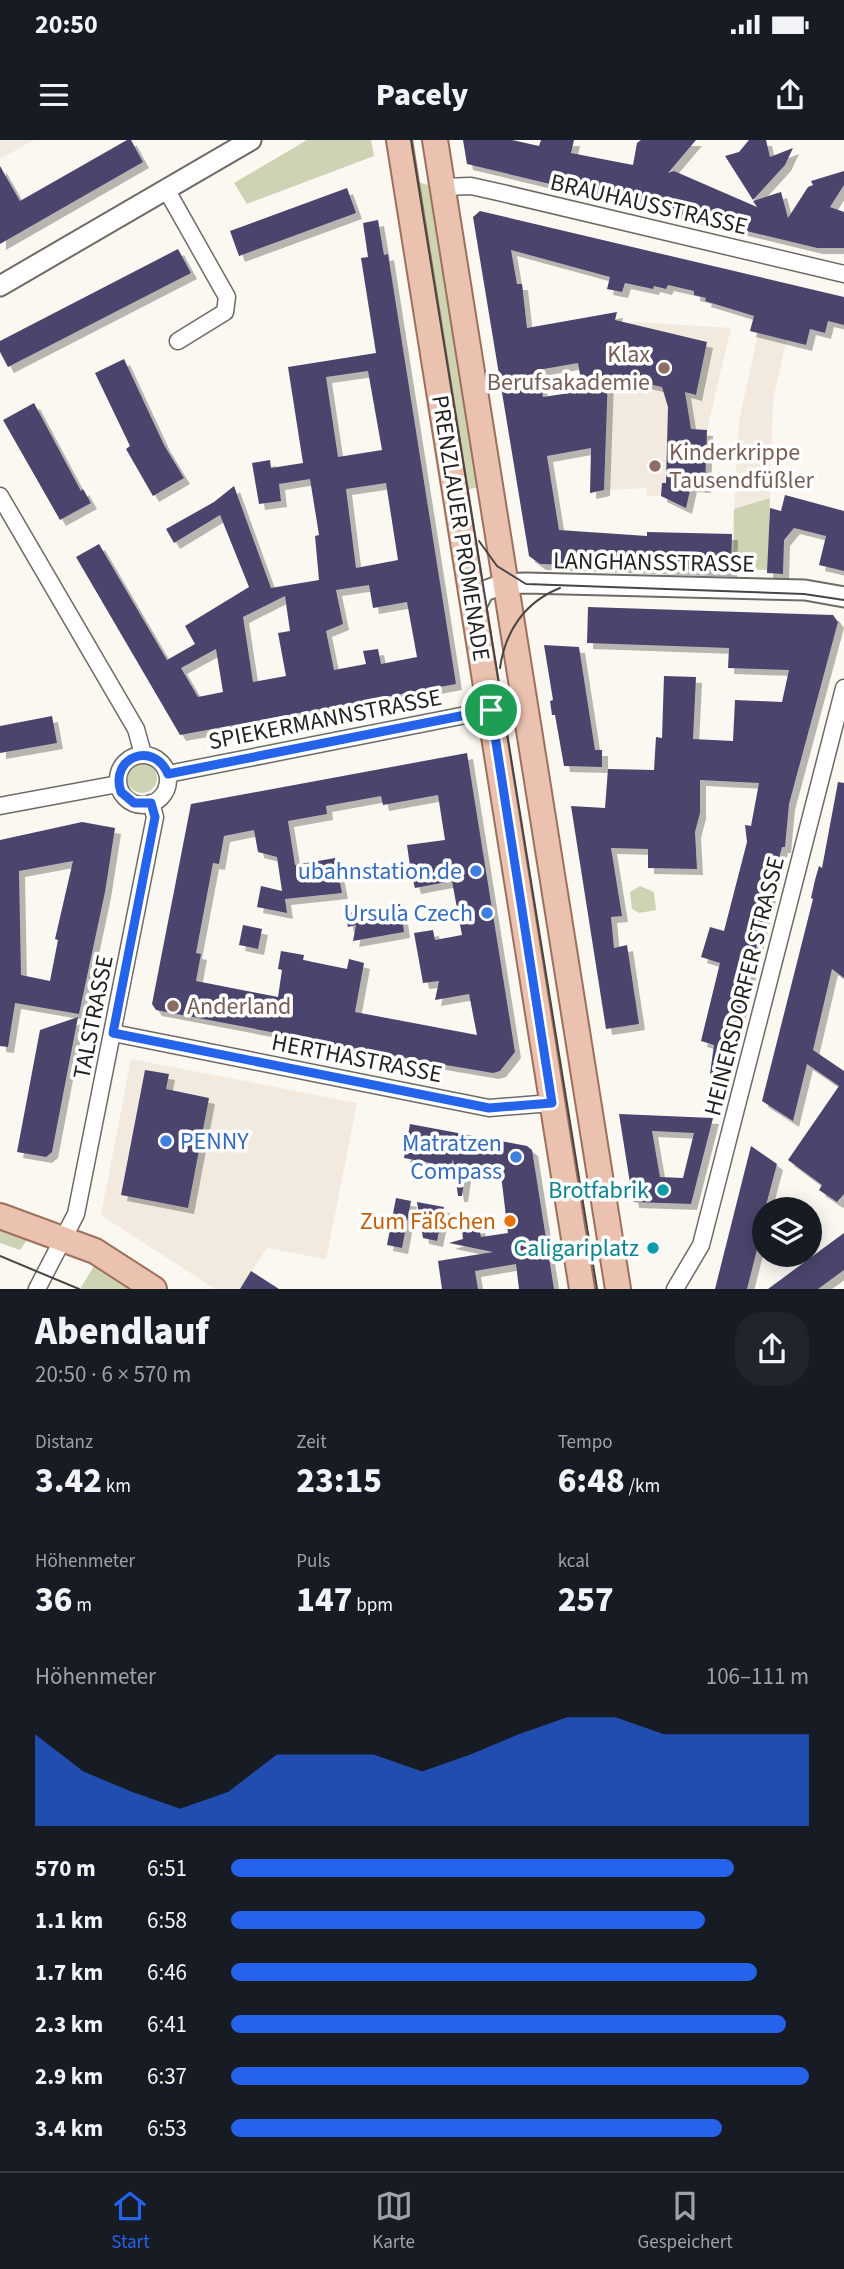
<!DOCTYPE html>
<html lang="de">
<meta charset="utf-8">
<style>
body{margin:0;font-family:"Source Sans 3",sans-serif;background:#20242c;color:#f1f3f6;height:100vh;display:flex;flex-direction:column;font-size:26px;white-space:nowrap}
*{box-sizing:border-box;margin:0}
p{font-size:23px;color:#9ea1a6}
.icon{flex:none;width:38px;height:38px;fill:none;stroke:currentColor;stroke-width:2;stroke-linecap:round;stroke-linejoin:round}
.map{position:relative;height:1149px;overflow:hidden}
.panel{display:flex;flex-direction:column;background:#171b24;flex:1}
.panel>*{flex:none}
.fabs{position:absolute;left:752px;top:1057px;display:grid;gap:14px}
.fabs a{display:grid;place-items:center;width:70px;height:70px;border-radius:50%;background:#171b24;box-shadow:0 4px 18px #0003;font-size:35px}
.pin{position:absolute;display:grid;place-items:center;width:60px;height:60px;color:#fff;margin:-30px;border:4px solid #fff;border-radius:50%;box-shadow:0 2px 7px #0007}
.round{display:grid;place-items:center;flex:none;width:74px;height:74px;border-radius:28px;background:#20242c}
.headline{display:flex;align-items:center;justify-content:space-between;height:119px;padding:0 35px}
h1{font-size:38px;font-weight:800;line-height:52px}
.stats{display:grid;grid-template-columns:repeat(3,1fr);gap:10px;height:119px;padding:7px 35px}
.stats div{display:grid;align-content:center}
.stats b{font-size:35px;font-weight:800}
.stats small{font-size:19px;font-weight:400}
.stats p{font-size:19px}
.chart{height:196px;padding:14px 35px}
.chart p{display:flex;justify-content:space-between}
.chart svg{width:100%;height:126px;margin-top:7px;fill:#2563eb;opacity:.7}
ul{padding:0 35px;list-style:none;font-size:23px}
li{display:grid;grid-template-columns:112px 84px 1fr;align-items:center;height:52px}
li i{height:18px;border-radius:9px;background:#2563eb}
.status{display:flex;justify-content:space-between;align-items:center;height:49px;padding:0 35px;background:#171b24;direction:ltr}
.status svg{height:19px;fill:currentColor}
header{display:flex;justify-content:space-between;align-items:center;height:91px;padding:0 35px;background:#171b24;font-size:32px;font-weight:800}
.tab-bar{display:flex;justify-content:space-around;align-items:center;height:98px;border-top:2px solid #363941;background:#171b24;font-size:19px;color:#9ea1a6}
.tab-bar a{display:grid;justify-items:center;gap:4px}
.tab-bar .on{color:#2563eb}
.map>svg:first-child{display:block}
</style>
<div class="status"><b>20:50</b><svg viewBox="0 0 49 12"><path d="M0 12V9h3v3zM5 12V6h3v6zM10 12V3h3v9zM15 12V0h3v12zM26 1h20v11H26zM47 4h2v5h-2z"/></svg></div>
<header><svg class="icon" aria-label="menu" viewBox="0 0 24 24"><path d="M4 6h16M4 12h16M4 18h16"/></svg>Pacely<svg class="icon" aria-label="share" viewBox="0 0 24 24"><path d="M12 15V3M7 8l5-5 5 5M5 13v7h14v-7"/></svg></header>
<div class="map">
<svg width="844" height="1149" viewBox="0 0 844 1149">
<defs>
<filter id="shadow"><feDropShadow dx="6" dy="6" stdDeviation="0" flood-color="#0004"/></filter>
</defs>
<rect width="100%" height="100%" fill="#fbf7f1"/>
<path fill="#f2eade" d="M 0,0 L 34,0 L 0,19 Z
M 764,138 L 799,146 L 773,259 L 770,358 L 734,369 L 739,281 L 758,194 L 750,191 Z
M 636,182 L 731,188 L 707,290 L 705,347 L 691,346 L 686,368 L 661,356 L 647,356 L 647,348 L 604,350 L 607,254 L 605,219 L 613,186 Z
M 131,919 L 357,963 L 326,1119 L 267,1108 L 240,1149 L 215,1149 L 101,1075 Z"/>
<path fill="#ced4b3" d="M 307,0 L 371,0 L 374,16 L 247,64 L 234,43 Z
M 414,41 L 432,46 L 480,347 L 465,350 Z
M 770,358 L 768,430 L 733,429 L 734,369 Z
M127 638a15 15 0 1 1 30 0a15 15 0 1 1-30 0Z
M 640,746 L 654,752 L 656,770 L 639,773 L 632,769 L 630,752 Z
M 0,1086 L 29,1097 L 20,1110 L 0,1103 Z
M 94,1126 L 131,1149 L 80,1149 Z"/>
<path fill="#4c456d" fill-rule="evenodd" filter="url(#shadow)" d="M 127,0 L 131,0 L 143,22 L 0,104 L 0,26 L 20,61 Z
M 463,0 L 512,0 L 539,6 L 541,0 L 574,0 L 571,13 L 633,25 L 637,3 L 641,0 L 696,0 L 668,33 L 674,31 L 757,67 L 753,61 L 781,52 L 788,78 L 808,47 L 813,45 L 811,41 L 844,31 L 844,45 L 830,67 L 844,72 L 844,108 L 817,108 L 467,24 Z
M 749,0 L 766,0 L 770,17 L 793,8 L 785,25 L 753,60 L 725,16 L 739,12 Z
M 347,48 L 356,73 L 239,116 L 230,91 Z
M 480,71 L 844,157 L 844,185 L 828,181 L 825,193 L 810,189 L 806,205 L 750,191 L 754,176 L 705,161 L 706,158 L 694,155 L 694,151 L 668,145 L 666,149 L 654,146 L 653,149 L 625,143 L 622,152 L 607,149 L 610,137 L 511,110 L 517,144 L 522,144 L 527,188 L 617,172 L 615,180 L 707,202 L 696,255 L 685,252 L 691,289 L 707,290 L 705,347 L 691,346 L 686,368 L 661,356 L 662,343 L 666,343 L 668,267 L 662,247 L 608,235 L 604,350 L 590,353 L 591,308 L 547,316 L 559,390 L 647,396 L 647,392 L 732,394 L 731,431 L 540,424 L 529,416 L 473,77 ZM 578,223 L 583,251 L 543,257 L 538,230 Z
M 378,80 L 384,115 L 388,114 L 456,544 L 180,595 L 76,417 L 99,404 L 167,520 L 195,504 L 185,486 L 249,447 L 220,375 L 174,403 L 166,389 L 214,362 L 234,346 L 271,448 L 319,440 L 315,396 L 319,395 L 310,339 L 279,344 L 281,361 L 259,364 L 252,323 L 270,320 L 271,328 L 303,323 L 288,227 L 376,213 L 361,118 L 368,117 L 363,83 ZM 368,231 L 382,310 L 338,317 L 326,237 ZM 386,343 L 398,420 L 356,428 L 346,349 ZM 369,445 L 373,468 L 407,462 L 417,517 L 381,524 L 378,509 L 363,511 L 366,524 L 334,530 L 326,491 L 343,484 L 336,450 ZM 285,456 L 290,491 L 278,493 L 286,536 L 253,542 L 243,477 ZM 216,509 L 223,552 L 198,557 L 181,528 Z
M 178,109 L 191,133 L 8,227 L 0,212 L 0,201 Z
M 124,219 L 164,305 L 184,338 L 153,356 L 126,309 L 130,306 L 95,233 Z
M 34,263 L 81,351 L 83,349 L 91,363 L 60,380 L 3,280 Z
M 785,355 L 844,371 L 844,431 L 819,425 L 826,396 L 794,388 L 784,400 L 783,434 L 767,433 L 770,368 L 781,371 Z
M 588,467 L 833,475 L 838,482 L 789,664 L 785,707 L 782,707 L 724,934 L 710,934 L 714,905 L 701,901 L 720,823 L 701,817 L 710,787 L 724,791 L 747,702 L 745,685 L 751,686 L 759,643 L 700,640 L 700,673 L 695,692 L 697,729 L 648,728 L 648,709 L 611,708 L 622,776 L 611,777 L 614,808 L 627,805 L 639,884 L 606,889 L 571,666 L 605,668 L 608,629 L 654,630 L 656,597 L 662,598 L 664,536 L 696,537 L 693,599 L 733,601 L 735,560 L 782,562 L 789,530 L 728,528 L 729,508 L 587,503 Z
M 544,505 L 579,507 L 595,610 L 602,610 L 602,627 L 564,626 L 555,575 L 552,575 L 550,561 L 553,560 Z
M 52,576 L 57,603 L 0,613 L 0,586 Z
M 467,613 L 515,912 L 500,931 L 493,933 L 428,922 L 156,870 L 152,864 L 191,664 ZM 438,655 L 445,700 L 407,705 L 411,733 L 415,748 L 452,741 L 462,795 L 435,800 L 433,790 L 414,793 L 423,843 L 439,841 L 435,860 L 469,854 L 477,895 L 355,872 L 364,823 L 349,819 L 347,829 L 303,820 L 304,815 L 281,811 L 278,829 L 282,830 L 278,857 L 196,841 L 201,814 L 196,813 L 213,723 L 219,724 L 224,696 L 254,690 L 258,712 L 277,717 L 282,751 L 261,746 L 257,767 L 287,773 L 285,759 L 342,753 L 335,718 L 295,725 L 288,681 L 327,674 L 326,666 L 381,656 L 383,665 Z
M 838,642 L 844,643 L 844,838 L 832,829 L 813,910 L 844,931 L 844,1054 L 837,1062 L 819,1050 L 822,1045 L 788,1020 L 839,946 L 807,924 L 793,981 L 762,961 L 813,759 L 811,758 L 815,740 L 819,726 L 822,728 Z
M 82,682 L 115,688 L 105,752 L 79,874 L 15,863 L 8,907 L 0,906 L 0,700 ZM 73,721 L 55,799 L 58,800 L 50,841 L 21,835 L 19,731 Z
M 400,764 L 404,792 L 353,801 L 356,785 L 348,787 L 345,773 Z
M 243,785 L 262,789 L 258,809 L 239,805 Z
M 78,877 L 52,1012 L 46,1017 L 17,1012 L 40,890 Z
M 145,930 L 169,934 L 166,949 L 209,958 L 188,1068 L 121,1055 Z
M 619,974 L 713,978 L 691,1064 L 633,1062 ZM 652,991 L 694,993 L 683,1038 L 660,1037 Z
M 410,984 L 527,1006 L 532,1010 L 554,1149 L 519,1149 L 516,1124 L 475,1131 L 478,1149 L 442,1149 L 438,1121 L 493,1112 L 449,1103 L 463,1099 L 462,1090 L 479,1087 L 481,1097 L 508,1093 L 501,1035 L 466,1029 L 462,1056 L 458,1056 L 453,1019 L 451,1027 L 404,1018 Z
M 751,1006 L 777,1024 L 765,1069 L 765,1099 L 761,1094 L 747,1149 L 715,1149 Z
M 396,1058 L 411,1061 L 402,1108 L 387,1105 Z
M 417,1062 L 444,1067 L 437,1101 L 423,1098 Z
M 844,1093 L 844,1130 L 818,1149 L 768,1149 Z
M 251,1131 L 279,1149 L 240,1149 Z"/>
<g fill="none" stroke-linecap="round" stroke-linejoin="round">
<g stroke="#6e6b66" stroke-width="19">
<path id="minor" d="M 443,47 L 471,46 L 498,52 L 844,134
M 166,49 L 227,157 L 225,172 L 178,201
M 0,356 L 136,589 L 143,614
M118 640a25 25 0 1 1 50 0a25 25 0 1 1-50 0Z
M 168,634 L 491,570
M 0,666 L 118,644
M 113,893 L 489,968 L 552,963
M 37,1149 L 76,1074 L 155,677 L 151,663
M 675,1149 L 701,1105 L 844,548"/>
</g>
<g stroke="#6e6b66" stroke-width="23">
<path id="tertiary" d="M 0,146 L 251,0
M 475,468 L 484,451 L 504,444 L 526,443 L 805,450 L 844,457"/>
</g>
<g stroke="#9d705b" stroke-width="28">
<path id="primary" d="M 399,0 L 582,1149
M 435,0 L 618,1149
M 0,1076 L 95,1111 L 154,1149"/>
</g>
<use href="#minor" stroke="#fff" stroke-width="16"/>
<use href="#tertiary" stroke="#fff" stroke-width="19"/>
<use href="#primary" stroke="#ebc2af" stroke-width="24"/>
<path stroke="#484543" stroke-width="2" d="M 411,0 L 597,1149
M 479,401 L 497,426 L 526,444 L 804,454 L 844,460
M 500,528 C 505,491 525,462 560,448
M 0,1116 L 79,1149"/>
</g>
<g fill="none" stroke-linecap="round" stroke-linejoin="round">
<g stroke="#fff" stroke-width="14">
<path id="route" d="M 491,570 L 552,963 L 489,968 L 113,893 L 155,677 L 151,663 L 134,663 L 121,652 C 109,617 154,600 168,634 Z"/>
</g>
<use href="#route" stroke="#2563eb" stroke-width="9"/>
</g>
<g fill="#8d6e63" stroke="#fff" stroke-width="2.5">
<circle cx="664" cy="228" r="7"/>
<circle cx="655" cy="326" r="7"/>
<circle cx="173" cy="866" r="7"/>
</g>
<g fill="#3f7fe0" stroke="#fff" stroke-width="2.5">
<circle cx="476" cy="731" r="7"/>
<circle cx="487" cy="773" r="7"/>
<circle cx="166" cy="1001" r="7"/>
<circle cx="516" cy="1017" r="7"/>
</g>
<g fill="#0f9aa8" stroke="#fff" stroke-width="2.5">
<circle cx="663" cy="1050" r="7"/>
<circle cx="653" cy="1108" r="7"/>
</g>
<circle fill="#e8710a" stroke="#fff" stroke-width="2.5" cx="510" cy="1081" r="7"/>
<g text-anchor="middle" stroke-width="7" stroke-linejoin="round" paint-order="stroke">
<g font-size="24" fill="#252321" stroke="#fff">
<text transform="translate(649 64) rotate(13)" y="8">BRAUHAUSSTRASSE</text>
<text transform="translate(461 388) rotate(81)" y="8">PRENZLAUER PROMENADE</text>
<text transform="translate(654 422) rotate(1)" y="8">LANGHANSSTRASSE</text>
<text transform="translate(325 579) rotate(-11)" y="8">SPIEKERMANNSTRASSE</text>
<text transform="translate(744 846) rotate(-76)" y="8">HEINERSDORFER STRASSE</text>
<text transform="translate(93 877) rotate(-79)" y="8">TALSTRASSE</text>
<text transform="translate(357 918) rotate(11)" y="8">HERTHASTRASSE</text>
</g>
<g font-size="24" fill="#785e54" stroke="#fff" text-anchor="start">
<text x="650" y="222" text-anchor="end">Klax<tspan x="650" dy="28">Berufsakademie</tspan></text>
<text x="669" y="320">Kinderkrippe<tspan x="669" dy="28">Tausendfüßler</tspan></text>
<text x="187" y="874">Anderland</text>
</g>
<g font-size="24" fill="#366cbe" stroke="#fff" text-anchor="end">
<text x="462" y="739">ubahnstation.de</text>
<text x="473" y="781">Ursula Czech</text>
<text x="180" y="1009" text-anchor="start">PENNY</text>
<text x="502" y="1011">Matratzen<tspan x="502" dy="28">Compass</tspan></text>
</g>
<g font-size="24" fill="#0d838f" stroke="#fff" text-anchor="end">
<text x="649" y="1058">Brotfabrik</text>
<text x="639" y="1116">Caligariplatz</text>
</g>
<g font-size="24" fill="#c56008" stroke="#fff" text-anchor="end">
<text x="496" y="1089">Zum Fäßchen</text>
</g>
</g>
</svg>
<div class="fabs">
<a><svg class="icon" aria-label="layers" viewBox="0 0 24 24"><path d="M12 4l9 5-9 5-9-5zM3 14l9 5 9-5"/></svg></a>
</div>
<div class="pin" style="left:491px;top:570px;background:#1e9e55"><svg class="icon" aria-label="arrive" viewBox="0 0 24 24"><path d="M6 21V4h12l-3 4 3 4H6"/></svg></div>
</div>
<section class="panel">
<div class="headline"><div><h1>Abendlauf</h1><p>20:50 · 6 × 570 m</p></div><a class="round"><svg class="icon" aria-label="share" viewBox="0 0 24 24"><path d="M12 15V3M7 8l5-5 5 5M5 13v7h14v-7"/></svg></a></div>
<div class="stats">
<div><p>Distanz</p><b>3.42<small> km</small></b></div>
<div><p>Zeit</p><b>23:15</b></div>
<div><p>Tempo</p><b>6:48<small> /km</small></b></div>
</div>
<div class="stats">
<div><p>Höhenmeter</p><b>36<small> m</small></b></div>
<div><p>Puls</p><b>147<small> bpm</small></b></div>
<div><p>kcal</p><b>257</b></div>
</div>
<div class="chart"><p><span>Höhenmeter</span>106–111 m</p>
<svg viewBox="0 0 160 44" preserveAspectRatio="none"><path d="M0 44V12L10 25L20 32L30 38L40 32L50 19L60 19L70 19L80 25L90 19L100 12L110 6L120 6L130 12L140 12L150 12L160 12V44z"/></svg>
</div>
<ul>
<li><b>570 m</b>6:51<i style="width:87%"></i></li>
<li><b>1.1 km</b>6:58<i style="width:82%"></i></li>
<li><b>1.7 km</b>6:46<i style="width:91%"></i></li>
<li><b>2.3 km</b>6:41<i style="width:96%"></i></li>
<li><b>2.9 km</b>6:37<i style="width:100%"></i></li>
<li><b>3.4 km</b>6:53<i style="width:85%"></i></li>
</ul>
</section>
<nav class="tab-bar">
<a class="on"><svg class="icon" aria-label="home" viewBox="0 0 24 24"><path d="M3 11l9-7 9 7M6 9v11h12V9"/></svg>Start</a>
<a><svg class="icon" aria-label="map" viewBox="0 0 24 24"><path d="M3 6l6-2 6 2 6-2v14l-6 2-6-2-6 2zM9 4v14M15 6v14"/></svg>Karte</a>
<a><svg class="icon" aria-label="saved" viewBox="0 0 24 24"><path d="M7 4h10v16l-5-4-5 4z"/></svg>Gespeichert</a>
</nav>
